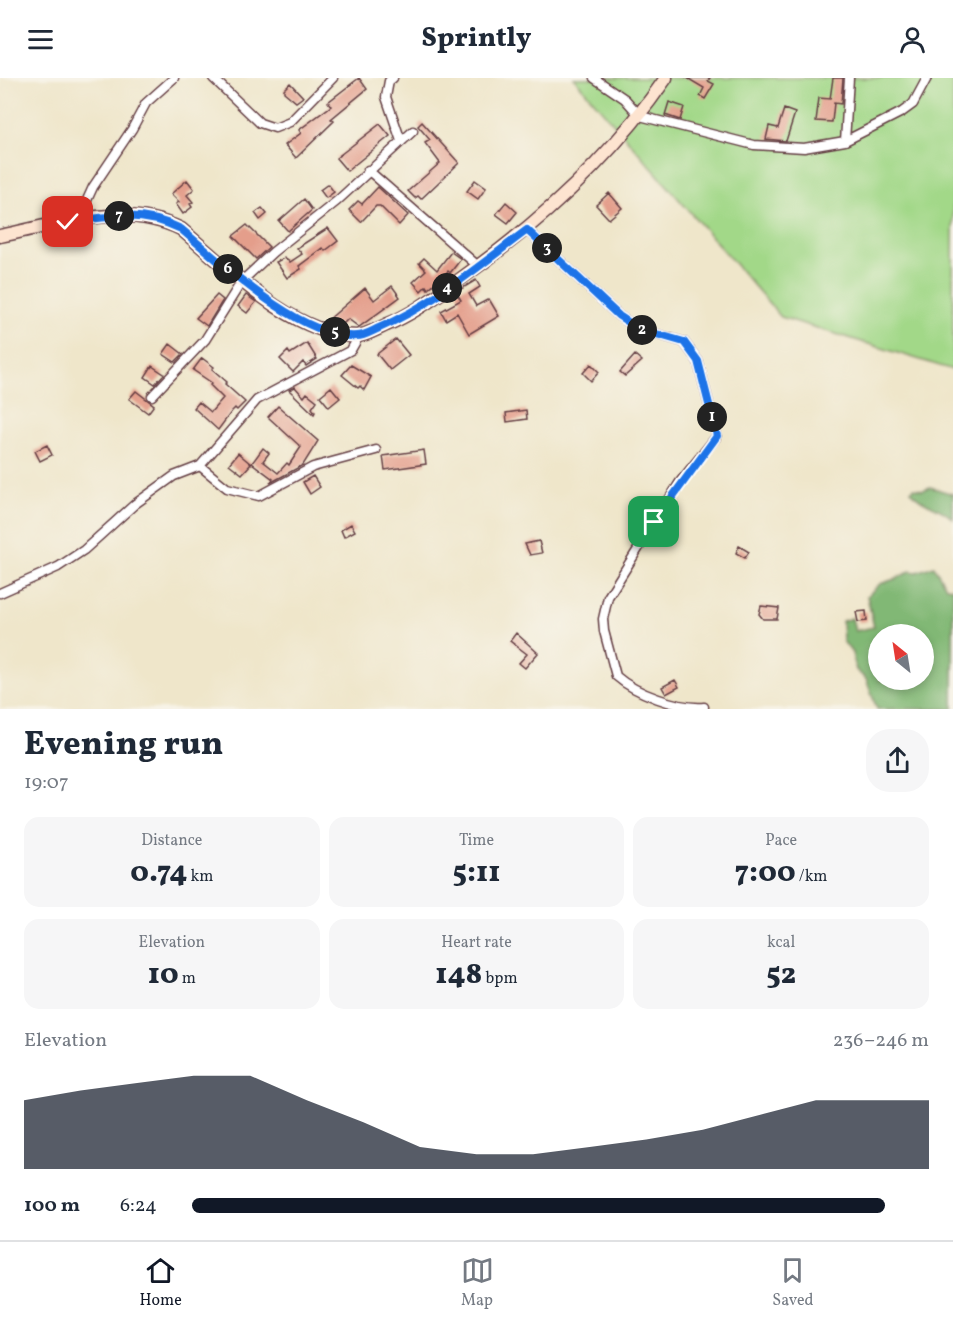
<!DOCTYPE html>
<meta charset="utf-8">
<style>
body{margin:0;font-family:Vollkorn,serif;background:#f6f6f7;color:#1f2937;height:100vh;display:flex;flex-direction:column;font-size:22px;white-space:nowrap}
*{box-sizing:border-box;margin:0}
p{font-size:20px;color:#747a83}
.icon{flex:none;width:33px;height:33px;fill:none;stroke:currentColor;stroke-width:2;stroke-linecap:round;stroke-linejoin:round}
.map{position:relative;height:631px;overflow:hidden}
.side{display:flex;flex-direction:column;background:#fff;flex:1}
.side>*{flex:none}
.needle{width:39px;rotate:330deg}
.buttons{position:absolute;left:868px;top:546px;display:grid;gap:12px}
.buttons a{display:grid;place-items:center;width:66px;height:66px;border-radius:50%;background:#fff;box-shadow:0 3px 9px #0003;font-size:30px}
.pin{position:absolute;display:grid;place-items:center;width:51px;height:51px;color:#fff;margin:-26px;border-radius:12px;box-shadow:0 3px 9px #0006}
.km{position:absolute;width:30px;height:30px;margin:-15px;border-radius:50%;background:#222;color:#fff;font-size:16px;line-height:30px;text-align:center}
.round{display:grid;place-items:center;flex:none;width:63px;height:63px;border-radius:24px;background:#f6f6f7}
.head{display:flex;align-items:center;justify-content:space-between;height:102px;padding:0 24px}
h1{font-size:33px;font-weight:800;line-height:45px}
.figures{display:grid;grid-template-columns:repeat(3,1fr);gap:9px;height:102px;padding:6px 24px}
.figures div{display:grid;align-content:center;border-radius:15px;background:#f6f6f7;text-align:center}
.figures b{font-size:30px;font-weight:800}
.figures small{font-size:16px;font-weight:400}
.figures p{font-size:16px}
.chart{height:168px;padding:12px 24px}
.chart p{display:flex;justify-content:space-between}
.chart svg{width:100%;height:108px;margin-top:6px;fill:#111827;opacity:.7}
ul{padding:0 24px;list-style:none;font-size:20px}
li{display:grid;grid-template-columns:96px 72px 1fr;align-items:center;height:45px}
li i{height:15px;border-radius:8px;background:#111827}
header{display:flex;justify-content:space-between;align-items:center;height:78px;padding:0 24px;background:#fff;font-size:27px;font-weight:800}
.tab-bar{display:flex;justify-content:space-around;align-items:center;height:84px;border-top:2px solid #e0e1e3;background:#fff;font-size:16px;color:#747a83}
.tab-bar a{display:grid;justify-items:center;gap:3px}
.tab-bar .selected{color:#111827}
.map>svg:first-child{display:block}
</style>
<header><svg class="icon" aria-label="menu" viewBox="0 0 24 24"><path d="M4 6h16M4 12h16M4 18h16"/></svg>Sprintly<svg class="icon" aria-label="person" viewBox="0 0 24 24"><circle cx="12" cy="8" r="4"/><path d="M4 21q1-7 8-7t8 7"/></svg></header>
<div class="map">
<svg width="953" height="631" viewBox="0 0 953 631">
<rect width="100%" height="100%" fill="#f7f3e8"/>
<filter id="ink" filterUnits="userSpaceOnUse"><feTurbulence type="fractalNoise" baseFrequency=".0167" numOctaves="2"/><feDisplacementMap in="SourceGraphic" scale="12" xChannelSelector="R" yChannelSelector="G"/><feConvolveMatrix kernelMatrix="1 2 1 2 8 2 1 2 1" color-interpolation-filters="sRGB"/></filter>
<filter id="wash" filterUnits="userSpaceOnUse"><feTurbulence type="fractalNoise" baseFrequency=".008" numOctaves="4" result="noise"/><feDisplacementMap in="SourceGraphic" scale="24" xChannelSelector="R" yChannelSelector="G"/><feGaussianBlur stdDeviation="1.35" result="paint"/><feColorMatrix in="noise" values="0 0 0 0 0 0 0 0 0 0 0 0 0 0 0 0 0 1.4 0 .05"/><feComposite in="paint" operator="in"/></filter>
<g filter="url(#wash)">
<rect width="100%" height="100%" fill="#efe6ca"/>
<path fill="#a2d888" stroke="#767c5a" stroke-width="1.5" d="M 574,0 L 953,0 L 953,292 L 781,239 Z"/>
<path fill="#81b874" stroke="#666c50" stroke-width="1.5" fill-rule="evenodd" d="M 930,409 L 953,416 L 953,441 C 940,428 922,427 911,413 L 914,410 L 923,412 Z
M 934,488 L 946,509 L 953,510 L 953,631 L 877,631 L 866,601 L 856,592 L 852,575 L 843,563 L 842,543 L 852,540 L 855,553 L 874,549 L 867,518 L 880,506 L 898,500 L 910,493 L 917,494 ZM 924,556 L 924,602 L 879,602 L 879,556 Z"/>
<g id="blocks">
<path fill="#e49e8b" d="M 359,0 L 367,11 L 331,41 L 334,43 L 296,80 L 285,67 L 301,55 L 299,52 L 331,28 L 328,24 Z
M 687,0 L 710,0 L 708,3 L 714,6 L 705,21 L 700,18 L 704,10 Z
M 833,0 L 843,0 L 841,26 L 834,25 L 832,44 L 816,43 L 819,20 L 830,21 Z
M 290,5 L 303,19 L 296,24 L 284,14 L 284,11 Z
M 669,24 L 684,29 L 680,42 L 665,37 Z
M 784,31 L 795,35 L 786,63 L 766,61 L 769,48 L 778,50 Z
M 422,44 L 459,85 L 421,121 L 418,118 L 415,120 L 408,113 L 440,85 L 425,65 L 430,62 L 418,48 Z
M 380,46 L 390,58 L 347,93 L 336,80 Z
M 187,102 L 194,111 L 187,117 L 193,124 L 190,126 L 192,129 L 183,136 L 176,126 L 179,124 L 171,116 Z
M 475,102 L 486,110 L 478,121 L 467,113 Z
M 328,106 L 334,114 L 326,120 L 320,112 Z
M 378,109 L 408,137 L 399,147 L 380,128 L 376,128 L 361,144 L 349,132 L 358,123 L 362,126 Z
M 609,115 L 622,130 L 609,141 L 596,127 Z
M 304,121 L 312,132 L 288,153 L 279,143 Z
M 506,124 L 517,134 L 508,145 L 496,136 Z
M 262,130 L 267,136 L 260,142 L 255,135 Z
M 247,147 L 269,169 L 256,181 L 233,158 Z
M 328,150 L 338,163 L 325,173 L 323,170 L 299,188 L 301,191 L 287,200 L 276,184 L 284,180 L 290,184 L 302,176 L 297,170 Z
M 451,174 L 461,181 L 450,195 L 448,193 L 428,211 L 426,208 L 421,213 L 413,204 L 426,192 L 419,185 L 424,180 L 437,192 Z
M 476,202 L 480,209 L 469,216 L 476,228 L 489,221 L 499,238 L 469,256 L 457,235 L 446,242 L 441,233 L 461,222 L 456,214 Z
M 392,208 L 400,219 L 359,249 L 348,241 L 341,248 L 332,246 L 328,242 L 365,210 L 374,222 Z
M 217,217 L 223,222 L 207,248 L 196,240 Z
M 246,217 L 256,224 L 247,235 L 238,228 Z
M 396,261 L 409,277 L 390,292 L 377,276 Z
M 307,265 L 317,281 L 306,288 L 303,284 L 293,294 L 280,281 L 288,273 L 290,276 Z
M 170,266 L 183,276 L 175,284 L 163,276 Z
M 635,277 L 642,283 L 625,298 L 620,294 Z
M 202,280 L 214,289 L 212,291 L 227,304 L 225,306 L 245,324 L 237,332 L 235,330 L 232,333 L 218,352 L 194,330 L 199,324 L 211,334 L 223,320 L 210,307 L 212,305 L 193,292 Z
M 591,286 L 599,294 L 591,303 L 583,295 Z
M 351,287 L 371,299 L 364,312 L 360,308 L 358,310 L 342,297 Z
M 152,288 L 164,296 L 155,306 L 145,299 Z
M 295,309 L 304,319 L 307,315 L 317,323 L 312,330 L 315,334 L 314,336 L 289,312 Z
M 331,309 L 340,320 L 329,329 L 320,318 Z
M 136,313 L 154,327 L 148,335 L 129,321 Z
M 278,328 L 318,363 L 303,387 L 270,405 L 273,401 L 252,385 L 263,370 L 269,375 L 263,383 L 278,395 L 287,385 L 289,387 L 301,369 L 268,339 Z
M 526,332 L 527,341 L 507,344 L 506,335 Z
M 47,367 L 52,377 L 40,383 L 35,373 Z
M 424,372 L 426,386 L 385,392 L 383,378 Z
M 238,375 L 251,386 L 242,396 L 229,386 Z
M 313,398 L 320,409 L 310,416 L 303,404 Z
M 351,446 L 355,453 L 344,459 L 341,452 Z
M 539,463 L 542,475 L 530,477 L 525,466 Z
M 739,468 L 749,474 L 745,480 L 736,475 Z
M 761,528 L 779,530 L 777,541 L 763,541 L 759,536 Z
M 866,533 L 867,543 L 858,544 L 856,534 Z
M 516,555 L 538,575 L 525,590 L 519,585 L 527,576 L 510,563 Z
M 675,602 L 679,609 L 666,616 L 662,609 Z"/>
</g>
</g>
<g filter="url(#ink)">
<use href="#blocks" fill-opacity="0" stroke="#633d43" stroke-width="1.5"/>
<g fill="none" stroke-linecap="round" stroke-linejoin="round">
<g stroke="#633d43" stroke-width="11">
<path id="street" d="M 213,0 L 260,45 L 275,50 L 290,44 L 333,0
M 393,0 L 389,3 L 386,19 L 401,63
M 594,0 L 625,21 L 640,38 L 754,67 L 804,70 L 845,63 L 902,34 L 913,26 L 927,0
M 845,63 L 849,0
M 368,92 L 478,188
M 78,142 L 93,109 L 132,51 L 146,25 L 174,0
M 527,152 L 619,238 L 639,251 L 684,264 L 698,283 L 717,358 L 680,404 L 608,519 L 603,541 L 604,553 L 616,598 C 635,615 678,631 704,629
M 152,318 L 205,262 L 242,203 L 273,174 L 337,123 L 413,53
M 200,388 L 227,410 L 259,418 L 313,389 L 376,372
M 0,515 L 58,489 L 84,472 L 135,426 L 174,398 L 200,388 L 257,322 L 351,272 L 359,258"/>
</g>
<g stroke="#633d43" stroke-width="15">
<path id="secondary" d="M 0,158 C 58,146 125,123 181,151 C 226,189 294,258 356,258 C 365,258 377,251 386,247 C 413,236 435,219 459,202 C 537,147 612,79 666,0"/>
</g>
<use href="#street" stroke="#fff" stroke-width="8"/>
<use href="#secondary" stroke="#fde4d0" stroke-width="12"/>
</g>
</g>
<g fill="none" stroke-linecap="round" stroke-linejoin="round" filter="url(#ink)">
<g stroke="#fff" stroke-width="12">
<path id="route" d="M 68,144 C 108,138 144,132 181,151 C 221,185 302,262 357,258 C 364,258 372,253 379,250 C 433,227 480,187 527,152 L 619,238 L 639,251 L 684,264 L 698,283 L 717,358 L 654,444"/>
</g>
<use href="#route" stroke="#1a73e8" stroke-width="8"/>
</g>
</svg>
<div class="buttons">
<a><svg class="needle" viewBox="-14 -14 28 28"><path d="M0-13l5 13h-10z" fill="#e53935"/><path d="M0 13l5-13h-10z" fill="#747a83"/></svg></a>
</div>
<div class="pin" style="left:654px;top:444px;background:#1e9e55"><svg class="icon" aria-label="arrive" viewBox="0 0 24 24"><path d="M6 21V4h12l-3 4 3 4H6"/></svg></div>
<div class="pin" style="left:68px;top:144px;background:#d93025"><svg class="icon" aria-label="check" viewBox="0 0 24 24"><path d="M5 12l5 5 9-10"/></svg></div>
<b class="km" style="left:712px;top:339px">1</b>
<b class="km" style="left:642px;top:252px">2</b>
<b class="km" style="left:547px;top:170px">3</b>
<b class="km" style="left:447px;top:210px">4</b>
<b class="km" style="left:335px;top:254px">5</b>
<b class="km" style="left:228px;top:191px">6</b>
<b class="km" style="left:119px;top:138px">7</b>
</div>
<section class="side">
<div class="head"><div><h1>Evening run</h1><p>19:07</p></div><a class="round"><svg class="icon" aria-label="share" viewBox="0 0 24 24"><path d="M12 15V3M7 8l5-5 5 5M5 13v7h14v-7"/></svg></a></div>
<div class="figures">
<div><p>Distance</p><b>0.74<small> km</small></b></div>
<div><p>Time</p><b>5:11</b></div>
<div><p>Pace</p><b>7:00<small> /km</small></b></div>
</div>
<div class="figures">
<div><p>Elevation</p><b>10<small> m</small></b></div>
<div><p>Heart rate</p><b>148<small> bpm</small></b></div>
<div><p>kcal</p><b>52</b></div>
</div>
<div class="chart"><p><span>Elevation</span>236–246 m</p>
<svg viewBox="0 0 160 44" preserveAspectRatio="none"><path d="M0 44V16L10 12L20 9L30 6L40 6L50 16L60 25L70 35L80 38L90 38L100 35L110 32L120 28L130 22L140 16L150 16L160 16V44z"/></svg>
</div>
<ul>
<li><b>100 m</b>6:24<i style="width:94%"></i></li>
</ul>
</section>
<nav class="tab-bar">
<a class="selected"><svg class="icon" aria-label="home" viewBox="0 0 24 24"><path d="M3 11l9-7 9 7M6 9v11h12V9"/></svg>Home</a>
<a><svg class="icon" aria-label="map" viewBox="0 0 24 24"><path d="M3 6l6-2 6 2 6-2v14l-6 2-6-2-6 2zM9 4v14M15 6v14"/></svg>Map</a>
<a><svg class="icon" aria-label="saved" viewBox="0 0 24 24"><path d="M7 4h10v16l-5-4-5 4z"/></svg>Saved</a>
</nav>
